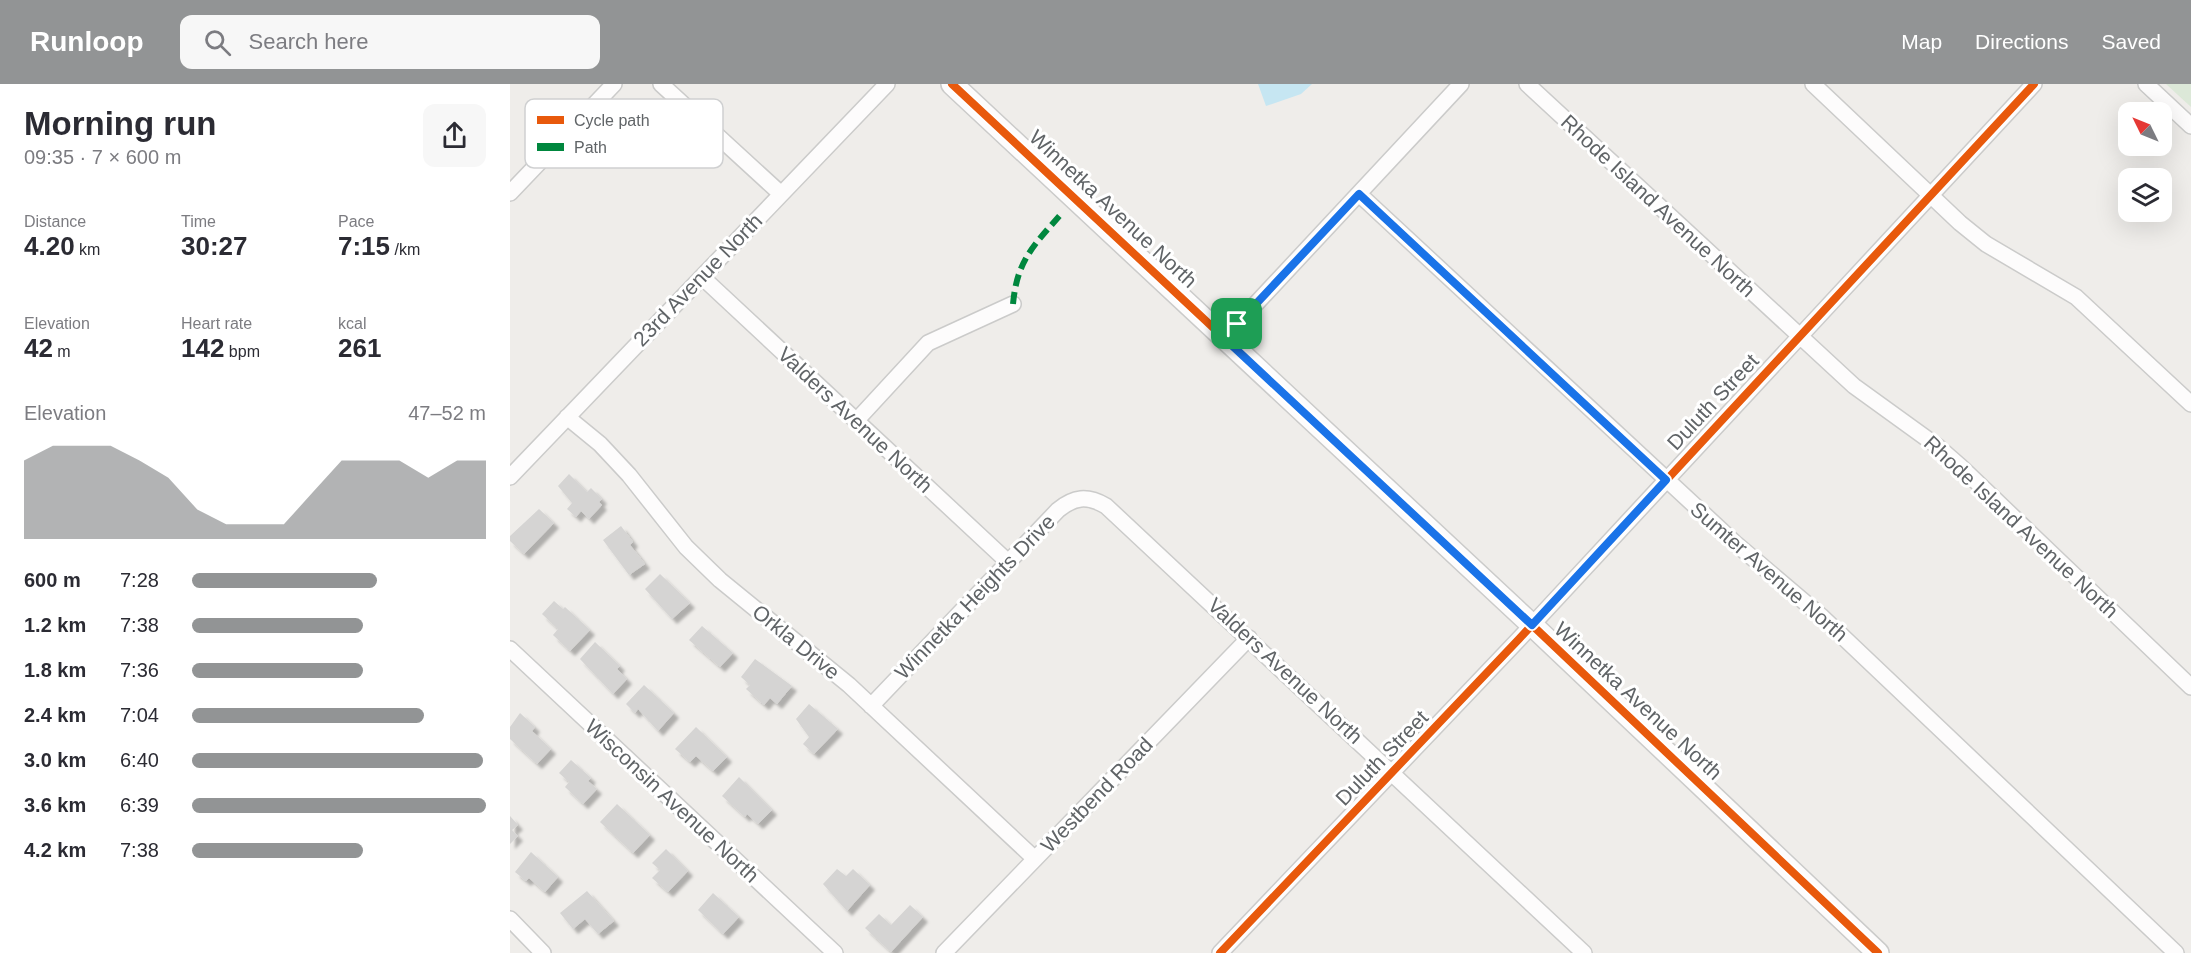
<!DOCTYPE html>
<meta charset="utf-8">
<style>
body{margin:0;font-family:Arial,sans-serif;background:#f7f7f7;color:#2b2b33;height:100vh;display:flex;flex-direction:column;font-size:22px;white-space:nowrap}
*{box-sizing:border-box;margin:0}
p{font-size:20px;color:#7c7c81}
.icon{flex:none;width:33px;height:33px;fill:none;stroke:currentColor;stroke-width:2;stroke-linecap:round;stroke-linejoin:round}
.map{position:relative;flex:1;overflow:hidden}
.details{display:flex;flex-direction:column;background:#fff;width:510px}
.details>*{flex:none}
.needle{width:39px;rotate:313deg}
.controls{position:absolute;left:1608px;top:18px;display:grid;gap:12px}
.controls a{display:grid;place-items:center;width:54px;height:54px;border-radius:12px;background:#fff;box-shadow:0 6px 24px #0002;font-size:30px}
.pin{position:absolute;display:grid;place-items:center;width:51px;height:51px;color:#fff;margin:-26px;border-radius:12px;box-shadow:0 3px 9px #0006}
.round{display:grid;place-items:center;flex:none;width:63px;height:63px;border-radius:12px;background:#f7f7f7}
.overview{display:flex;align-items:center;justify-content:space-between;height:102px;padding:0 24px}
h1{font-size:33px;font-weight:700;line-height:45px}
.metrics{display:grid;grid-template-columns:repeat(3,1fr);gap:9px;height:102px;padding:6px 24px}
.metrics div{display:grid;align-content:center}
.metrics b{font-size:26px;font-weight:700}
.metrics small{font-size:16px;font-weight:400}
.metrics p{font-size:16px}
.chart{height:168px;padding:12px 24px}
.chart p{display:flex;justify-content:space-between}
.chart svg{width:100%;height:108px;margin-top:6px;fill:#929495;opacity:.7}
ul{padding:0 24px;list-style:none;font-size:20px}
li{display:grid;grid-template-columns:96px 72px 1fr;align-items:center;height:45px}
li i{height:15px;border-radius:8px;background:#929495}
header{display:flex;align-items:center;gap:36px;box-sizing:border-box;height:84px;padding:0 30px;background:#929495;color:#fff}
header strong{font-size:28px}
nav{display:flex;gap:33px;margin-inline-start:auto;font-size:21px}
.search{width:420px;height:54px;background:#f7f7f7;display:flex;align-items:center;gap:15px;box-sizing:border-box;padding:0 21px;border-radius:12px;color:#7c7c81;font-size:22px}
main{display:flex;flex:1;min-height:0}
.map>svg:first-child{display:block}
</style>
<header>
<strong>Runloop</strong>
<div class="search"><svg class="icon" aria-label="search" viewBox="0 0 24 24"><circle cx="10" cy="10" r="6"/><path d="M15 15l6 6"/></svg>Search here</div>
<nav><a>Map</a><a>Directions</a><a>Saved</a></nav>
</header>
<main>
<section class="details">
<div class="overview"><div><h1>Morning run</h1><p>09:35 · 7 × 600 m</p></div><a class="round"><svg class="icon" aria-label="share" viewBox="0 0 24 24"><path d="M12 15V3M7 8l5-5 5 5M5 13v7h14v-7"/></svg></a></div>
<div class="metrics">
<div><p>Distance</p><b>4.20<small> km</small></b></div>
<div><p>Time</p><b>30:27</b></div>
<div><p>Pace</p><b>7:15<small> /km</small></b></div>
</div>
<div class="metrics">
<div><p>Elevation</p><b>42<small> m</small></b></div>
<div><p>Heart rate</p><b>142<small> bpm</small></b></div>
<div><p>kcal</p><b>261</b></div>
</div>
<div class="chart"><p><span>Elevation</span>47–52 m</p>
<svg viewBox="0 0 160 44" preserveAspectRatio="none"><path d="M0 44V12L10 6L20 6L30 6L40 12L50 19L60 32L70 38L80 38L90 38L100 25L110 12L120 12L130 12L140 19L150 12L160 12V44z"/></svg>
</div>
<ul>
<li><b>600 m</b>7:28<i style="width:63%"></i></li>
<li><b>1.2 km</b>7:38<i style="width:58%"></i></li>
<li><b>1.8 km</b>7:36<i style="width:58%"></i></li>
<li><b>2.4 km</b>7:04<i style="width:79%"></i></li>
<li><b>3.0 km</b>6:40<i style="width:99%"></i></li>
<li><b>3.6 km</b>6:39<i style="width:100%"></i></li>
<li><b>4.2 km</b>7:38<i style="width:58%"></i></li>
</ul>
</section>
<div class="map">
<svg width="1681" height="869" viewBox="0 0 1681 869">
<defs>
<filter id="shadow"><feDropShadow dx="5" dy="5" stdDeviation="1.5" flood-color="#0004"/></filter>
</defs>
<rect width="100%" height="100%" fill="#efedea"/>
<path fill="#dce8d8" d="M 1656,0 L 1681,0 L 1681,23 Z"/>
<path fill="#c6e6f2" d="M 748,0 L 802,0 L 791,10 L 756,22 Z"/>
<path fill="#d5d4d3" filter="url(#shadow)" d="M 59,390 L 77,408 L 81,404 L 92,415 L 89,418 L 92,421 L 79,435 L 71,427 L 66,433 L 57,425 L 62,419 L 48,402 Z
M 29,425 L 44,439 L 14,470 L 0,457 L 0,452 Z
M 111,442 L 123,458 L 120,461 L 135,480 L 119,491 L 93,456 Z
M 150,490 L 180,519 L 162,535 L 135,505 Z
M 44,517 L 53,525 L 55,523 L 80,546 L 60,567 L 43,551 L 48,545 L 32,530 Z
M 192,542 L 223,569 L 210,583 L 179,556 Z
M 85,558 L 110,582 L 107,585 L 117,595 L 103,610 L 70,575 Z
M 245,575 L 282,602 L 267,620 L 260,614 L 254,621 L 236,605 L 240,601 L 231,593 Z
M 134,601 L 164,629 L 148,647 L 128,625 L 125,629 L 116,620 Z
M 299,620 L 328,645 L 304,670 L 293,660 L 299,653 L 286,635 Z
M 10,629 L 25,643 L 22,647 L 41,665 L 27,680 L 0,655 L 0,643 Z
M 186,643 L 217,673 L 203,687 L 186,672 L 180,678 L 165,665 Z
M 61,676 L 81,694 L 78,697 L 87,705 L 73,720 L 55,703 L 59,698 L 49,689 Z
M 229,693 L 262,726 L 248,740 L 237,730 L 235,733 L 212,712 Z
M 107,720 L 140,751 L 123,769 L 90,738 Z
M 0,732 L 8,741 L 2,746 L 8,752 L 0,760 Z
M 156,765 L 178,787 L 158,808 L 142,794 L 150,786 L 142,779 Z
M 21,768 L 48,793 L 35,808 L 19,794 L 16,797 L 5,788 Z
M 327,785 L 336,792 L 343,785 L 360,801 L 337,827 L 313,800 Z
M 77,807 L 104,837 L 88,850 L 75,835 L 63,845 L 50,829 Z
M 203,809 L 229,833 L 213,850 L 188,826 Z
M 400,821 L 413,833 L 381,868 L 355,844 L 369,830 L 381,841 Z"/>
<g fill="none" stroke-linecap="round" stroke-linejoin="round">
<g stroke="#cbcbca" stroke-width="18">
<path id="street" d="M 151,0 L 271,110
M 1017,0 L 1344,302 L 1427,362 L 1451,383 L 1681,603
M 1303,0 L 1450,139 L 1476,160 L 1566,213 L 1681,320
M 1636,0 L 1681,42
M 0,109 L 104,0
M 849,110 L 1225,459 L 1311,532 L 1666,869
M 192,193 L 498,478
M 714,254 L 951,0
M 57,333 L 90,360 L 119,391 L 176,463 L 210,496 L 339,601 L 525,775
M 346,337 L 418,259 L 503,220
M 0,393 L 377,0
M 0,565 L 325,869
M 361,622 L 548,426 C 564,413 577,411 596,422 L 1074,869
M 0,835 L 33,869
M 434,869 L 739,554
M 710,869 L 1009,555 L 1524,0"/>
</g>
<g stroke="#cbcbca" stroke-width="24">
<path id="secondary" d="M 442,0 L 1022,541 L 1368,869"/>
</g>
<use href="#street" stroke="#fdfcfc" stroke-width="15"/>
<use href="#secondary" stroke="#fdfcfc" stroke-width="21"/>
<path stroke="#00873e" stroke-width="6" stroke-dasharray="12 6" stroke-linecap="butt" d="M 503,220 C 507,176 524,161 552,129"/>
<g stroke="#fff" stroke-width="11">
<path id="cycleway" d="M 442,0 L 1022,541 L 1368,869
M 710,869 L 1009,555 L 1524,0"/>
</g>
<use href="#cycleway" stroke="#e8590c" stroke-width="8"/>
</g>
<g fill="none" stroke-linecap="round" stroke-linejoin="round">
<g stroke="#fff" stroke-width="12">
<path id="route" d="M 849,110 L 1156,396 L 1022,541 L 714,254 Z"/>
</g>
<use href="#route" stroke="#1a73e8" stroke-width="8"/>
</g>
<g text-anchor="middle" stroke-width="6" stroke-linejoin="round" paint-order="stroke">
<g font-size="21" fill="#606467" stroke="#fff">
<text transform="translate(1148 122) rotate(43)" y="7">Rhode Island Avenue North</text>
<text transform="translate(603 125) rotate(43)" y="7">Winnetka Avenue North</text>
<text transform="translate(188 196) rotate(-46)" y="7">23rd Avenue North</text>
<text transform="translate(1203 318) rotate(-47)" y="7">Duluth Street</text>
<text transform="translate(345 336) rotate(43)" y="7">Valders Avenue North</text>
<text transform="translate(1511 443) rotate(43)" y="7">Rhode Island Avenue North</text>
<text transform="translate(1259 488) rotate(41)" y="7">Sumter Avenue North</text>
<text transform="translate(465 513) rotate(-46)" y="7">Winnetka Heights Drive</text>
<text transform="translate(286 558) rotate(39)" y="7">Orkla Drive</text>
<text transform="translate(775 587) rotate(43)" y="7">Valders Avenue North</text>
<text transform="translate(1128 617) rotate(43)" y="7">Winnetka Avenue North</text>
<text transform="translate(872 674) rotate(-46)" y="7">Duluth Street</text>
<text transform="translate(587 711) rotate(-46)" y="7">Westbend Road</text>
<text transform="translate(162 717) rotate(43)" y="7">Wisconsin Avenue North</text>
</g>
</g>
<rect x="15" y="15" width="198" height="69" rx="9" fill="#fff" stroke="#cfd0d1" stroke-width="1.5"/>
<rect x="27" y="32" width="27" height="8" fill="#e8590c"/>
<rect x="27" y="59" width="27" height="8" fill="#00873e"/>
<g font-size="16" fill="#606467">
<text x="64" y="42">Cycle path</text>
<text x="64" y="69">Path</text>
</g>
</svg>
<div class="controls">
<a><svg class="needle" viewBox="-14 -14 28 28"><path d="M0-13l5 13h-10z" fill="#e53935"/><path d="M0 13l5-13h-10z" fill="#7c7c81"/></svg></a>
<a><svg class="icon" aria-label="layers" viewBox="0 0 24 24"><path d="M12 4l9 5-9 5-9-5zM3 14l9 5 9-5"/></svg></a>
</div>
<div class="pin" style="left:727px;top:240px;background:#1e9e55"><svg class="icon" aria-label="arrive" viewBox="0 0 24 24"><path d="M6 21V4h12l-3 4 3 4H6"/></svg></div>
</div>
</main>
